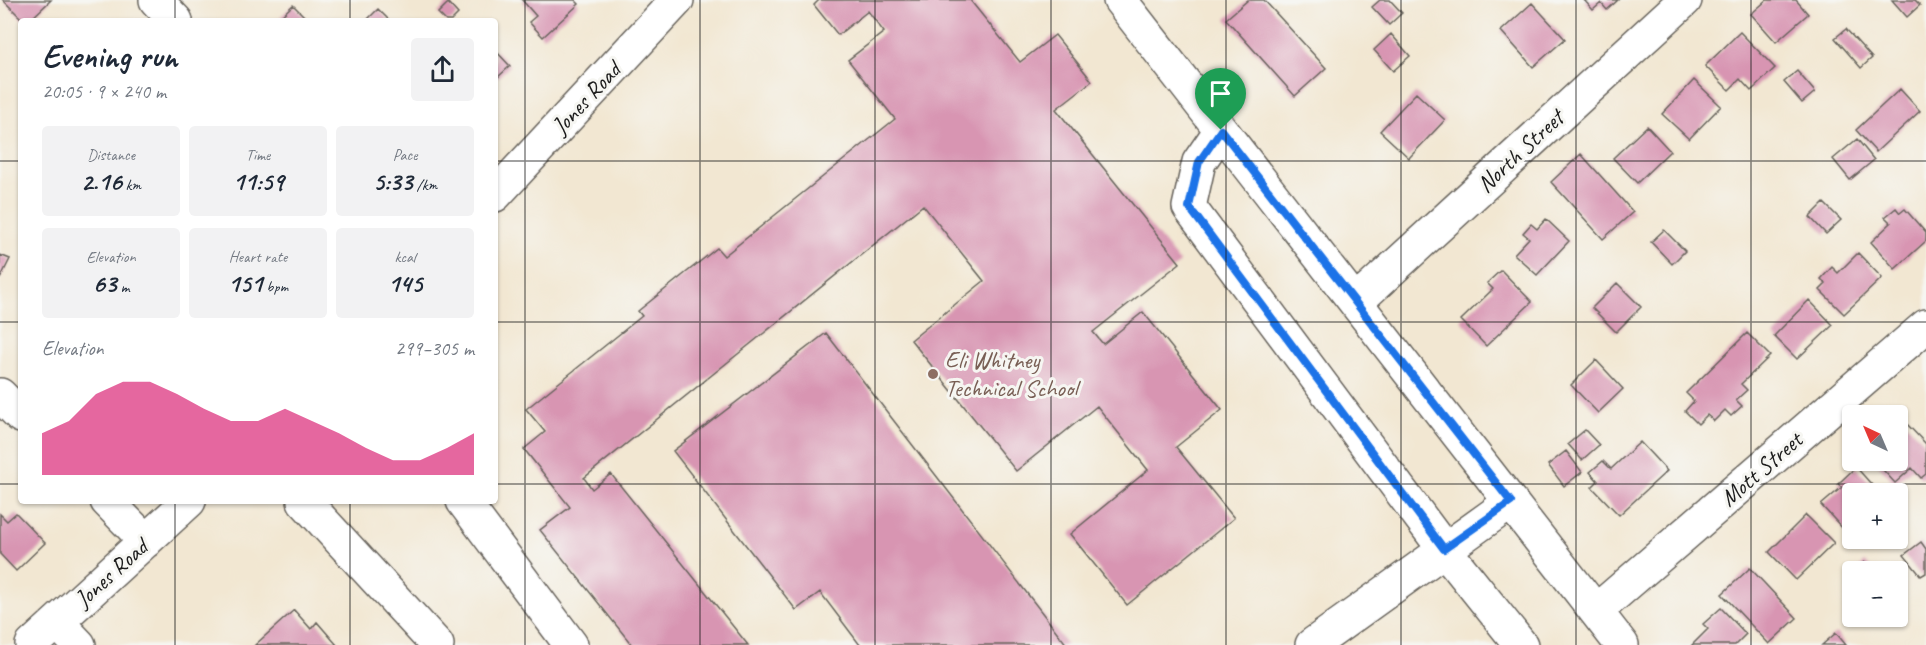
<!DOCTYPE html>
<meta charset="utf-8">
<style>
body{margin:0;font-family:Caveat,sans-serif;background:#f2f2f3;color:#1f2937;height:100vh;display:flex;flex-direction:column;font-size:22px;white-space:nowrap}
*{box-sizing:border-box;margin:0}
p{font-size:20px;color:#747a83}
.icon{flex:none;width:33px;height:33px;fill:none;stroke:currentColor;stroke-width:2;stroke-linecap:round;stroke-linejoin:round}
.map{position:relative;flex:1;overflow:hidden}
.panel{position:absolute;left:18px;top:18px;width:480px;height:486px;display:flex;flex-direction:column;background:#fff;border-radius:6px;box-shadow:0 2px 4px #0004}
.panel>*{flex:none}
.needle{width:39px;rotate:316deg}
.tools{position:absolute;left:1842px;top:405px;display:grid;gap:12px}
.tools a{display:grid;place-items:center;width:66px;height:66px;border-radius:6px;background:#fff;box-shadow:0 2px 4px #0004;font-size:30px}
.pin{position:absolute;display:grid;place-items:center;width:51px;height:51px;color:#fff;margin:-62px -26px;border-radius:50% 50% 50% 0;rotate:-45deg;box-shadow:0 0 6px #0007}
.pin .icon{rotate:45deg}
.round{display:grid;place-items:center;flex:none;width:63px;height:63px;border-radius:6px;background:#f2f2f3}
.summary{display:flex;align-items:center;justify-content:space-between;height:102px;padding:0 24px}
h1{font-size:33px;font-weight:700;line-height:45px}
.metrics{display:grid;grid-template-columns:repeat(3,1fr);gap:9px;height:102px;padding:6px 24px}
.metrics div{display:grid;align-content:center;border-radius:6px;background:#f2f2f3;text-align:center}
.metrics b{font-size:26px;font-weight:700}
.metrics small{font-size:16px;font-weight:400}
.metrics p{font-size:16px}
.chart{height:168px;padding:12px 24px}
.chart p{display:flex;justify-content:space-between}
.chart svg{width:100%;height:108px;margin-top:6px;fill:#db2777;opacity:.7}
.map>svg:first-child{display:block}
</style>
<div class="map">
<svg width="1926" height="645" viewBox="0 0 1926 645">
<rect width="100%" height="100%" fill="#f6f6f2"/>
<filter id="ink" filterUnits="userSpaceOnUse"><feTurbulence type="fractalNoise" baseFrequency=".0167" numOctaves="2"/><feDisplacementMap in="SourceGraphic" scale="12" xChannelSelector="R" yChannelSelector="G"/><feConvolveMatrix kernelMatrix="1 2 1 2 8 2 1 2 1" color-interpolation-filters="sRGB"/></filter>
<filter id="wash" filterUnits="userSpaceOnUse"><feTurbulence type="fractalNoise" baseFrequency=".008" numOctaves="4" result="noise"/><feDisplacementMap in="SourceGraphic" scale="24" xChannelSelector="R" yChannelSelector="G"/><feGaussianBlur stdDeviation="1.35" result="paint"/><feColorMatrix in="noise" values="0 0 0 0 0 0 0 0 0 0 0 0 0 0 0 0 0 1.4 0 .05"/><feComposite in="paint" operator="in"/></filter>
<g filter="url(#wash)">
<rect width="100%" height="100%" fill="#f2e7d2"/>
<g id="blocks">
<path fill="#d895b2" d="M 3,0 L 51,0 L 29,21 L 24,21 Z
M 522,0 L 575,0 L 579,4 L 543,37 L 529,22 L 536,16 Z
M 819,0 L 970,0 L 1020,62 L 1055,35 L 1092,81 L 1056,109 L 1180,263 L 1093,332 L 1103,344 L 1143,312 L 1222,410 L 1176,447 L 1234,518 L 1127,605 L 1070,534 L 1148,470 L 1097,406 L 1016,471 L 911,340 L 984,281 L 923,205 L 584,478 L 592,489 L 611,474 L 748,645 L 632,645 L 540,530 L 570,507 L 524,449 L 545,432 L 526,409 L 642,316 L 638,311 L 717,248 L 724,256 L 895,119 L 848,60 L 884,32 L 868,11 L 838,35 L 814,5 Z
M 1248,0 L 1264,0 L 1326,68 L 1295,96 L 1226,19 Z
M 1380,0 L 1390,0 L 1402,13 L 1389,25 L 1372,7 Z
M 1584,0 L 1618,0 L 1607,10 L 1601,3 L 1593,10 Z
M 1767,0 L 1796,0 L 1808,14 L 1776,42 L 1751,14 Z
M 1892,0 L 1915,0 L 1920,5 L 1907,17 Z
M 448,3 L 458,14 L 451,21 L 446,21 L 438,13 Z
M 1532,3 L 1565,39 L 1533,67 L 1501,31 Z
M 293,5 L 309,21 L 276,21 Z
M 378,9 L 390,21 L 366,21 Z
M 1846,29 L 1872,58 L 1861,68 L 1835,38 Z
M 1740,32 L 1775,68 L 1751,91 L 1740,79 L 1729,90 L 1705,66 Z
M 1391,34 L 1410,56 L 1393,71 L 1374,50 Z
M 495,50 L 510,66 L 498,77 L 495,74 Z
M 1797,71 L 1815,92 L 1802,103 L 1784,82 Z
M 1694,80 L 1721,106 L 1689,139 L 1662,114 Z
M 1900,89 L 1920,111 L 1876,152 L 1856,130 Z
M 1416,93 L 1445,120 L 1409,158 L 1380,131 Z
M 1647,126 L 1670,151 L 1637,183 L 1613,158 Z
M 1857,139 L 1874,160 L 1850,180 L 1833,159 Z
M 1581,154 L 1633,212 L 1603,239 L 1551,182 Z
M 1824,203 L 1841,220 L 1826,234 L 1810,217 Z
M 1896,208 L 1900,213 L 1905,209 L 1926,233 L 1926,241 L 1895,269 L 1871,242 L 1891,223 L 1885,217 Z
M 1546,219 L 1569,241 L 1537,275 L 1514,254 L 1529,238 L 1523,233 L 1531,224 L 1537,229 Z
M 1664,230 L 1685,251 L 1672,264 L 1651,242 Z
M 1858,253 L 1882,278 L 1844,314 L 1820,290 L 1826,284 L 1821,279 L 1832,267 L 1838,273 Z
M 0,255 L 10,259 L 0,279 Z
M 1501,270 L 1532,302 L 1486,346 L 1461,320 L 1493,289 L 1487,283 Z
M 1617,283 L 1641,307 L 1616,332 L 1592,308 Z
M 1809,300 L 1833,325 L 1797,359 L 1774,336 Z
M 826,333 L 1067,645 L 860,645 L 820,592 L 796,610 L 673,451 Z
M 1747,333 L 1770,356 L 1741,384 L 1747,390 L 1736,400 L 1742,406 L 1731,416 L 1725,410 L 1714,421 L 1707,415 L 1698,424 L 1685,411 L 1694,401 L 1686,393 Z
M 1596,360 L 1623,389 L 1598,413 L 1571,385 Z
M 1904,421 L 1926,444 L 1926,474 L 1921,478 L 1912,468 L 1895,483 L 1874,460 L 1898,460 L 1898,427 Z
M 1585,430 L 1599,445 L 1582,460 L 1568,444 Z
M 1640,442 L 1667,471 L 1619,515 L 1592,487 L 1598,481 L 1590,472 L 1603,461 L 1611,469 Z
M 1566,451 L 1582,472 L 1564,486 L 1548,465 Z
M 1856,467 L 1880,494 L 1852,494 L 1852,526 L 1846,532 L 1821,505 L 1842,487 L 1838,484 Z
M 16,513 L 45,543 L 16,571 L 0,554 L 0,514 L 7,521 Z
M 1806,515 L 1834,543 L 1796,580 L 1769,552 Z
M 1921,542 L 1926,549 L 1926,573 L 1921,576 L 1904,555 Z
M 1865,562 L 1874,572 L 1855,572 Z
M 1750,568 L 1797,618 L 1769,644 L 1722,594 Z
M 1721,608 L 1746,634 L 1735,645 L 1692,645 L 1708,629 L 1703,624 Z
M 294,610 L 311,629 L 317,622 L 337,645 L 255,645 Z
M 1836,633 L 1846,645 L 1822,645 Z"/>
</g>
</g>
<g filter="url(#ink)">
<use href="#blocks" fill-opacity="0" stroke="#67635c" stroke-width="1.5"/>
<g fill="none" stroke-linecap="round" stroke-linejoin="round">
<g stroke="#67635c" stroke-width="36">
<path id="minor" d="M 156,0 L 176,21
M 1120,0 L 1622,645
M 1221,130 L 1199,162 L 1189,207 L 1444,549 L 1521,645
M 495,195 L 677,0
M 1356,302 L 1685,0
M 0,395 L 21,416
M 107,501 L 146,541
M 304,501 L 437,645
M 463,501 L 571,645
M 1596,611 L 1926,326
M 57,622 L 79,645
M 32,645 L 189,501
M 1312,645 L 1511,502"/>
</g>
<use href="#minor" stroke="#fff" stroke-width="33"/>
</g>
</g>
<g fill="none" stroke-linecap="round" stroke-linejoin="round" filter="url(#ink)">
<g stroke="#fff" stroke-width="12">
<path id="route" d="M 1221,130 L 1511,502 L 1444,549 L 1189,207 L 1199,162 Z"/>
</g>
<use href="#route" stroke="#1a73e8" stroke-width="8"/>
</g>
<path fill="none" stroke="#1c1c1c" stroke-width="1.5" stroke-opacity="0.55" d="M 175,0 L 175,21M 350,0 L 350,21M 525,0 L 525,645M 700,0 L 700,645M 875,0 L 875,645M 1051,0 L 1051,645M 1226,0 L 1226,645M 1401,0 L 1401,645M 1576,0 L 1576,645M 1751,0 L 1751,645M 0,161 L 21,161M 495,161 L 1926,161M 0,322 L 21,322M 495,322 L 1926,322M 0,484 L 21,484M 495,484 L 1926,484M 175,501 L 175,645M 350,501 L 350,645"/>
<circle fill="#8d6e63" stroke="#f6f6f2" stroke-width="2" cx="933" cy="374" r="6"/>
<g text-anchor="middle" stroke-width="6" stroke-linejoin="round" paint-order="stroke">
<g font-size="24" fill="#1c1c1c" stroke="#f6f6f2">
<text transform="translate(586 98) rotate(-47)" y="8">Jones Road</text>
<text transform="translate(1520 151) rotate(-43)" y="8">North Street</text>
<text transform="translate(1761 469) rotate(-41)" y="8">Mott Street</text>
<text transform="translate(111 573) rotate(-42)" y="8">Jones Road</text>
</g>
<g font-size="24" fill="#785e54" stroke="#f6f6f2" text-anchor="start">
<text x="945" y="368">Eli Whitney<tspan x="945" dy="28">Technical School</tspan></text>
</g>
</g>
</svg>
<div class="tools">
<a><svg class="needle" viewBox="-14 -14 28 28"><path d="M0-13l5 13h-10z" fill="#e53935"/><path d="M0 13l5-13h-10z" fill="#747a83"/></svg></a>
<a>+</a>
<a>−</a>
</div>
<div class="pin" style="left:1221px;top:130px;background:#1e9e55"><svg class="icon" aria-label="arrive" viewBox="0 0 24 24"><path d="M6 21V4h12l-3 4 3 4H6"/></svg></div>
<section class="panel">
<div class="summary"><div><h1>Evening run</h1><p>20:05 · 9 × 240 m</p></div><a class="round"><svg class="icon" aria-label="share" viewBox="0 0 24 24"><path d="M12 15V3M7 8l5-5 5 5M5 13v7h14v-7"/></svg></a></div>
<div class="metrics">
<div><p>Distance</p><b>2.16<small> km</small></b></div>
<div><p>Time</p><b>11:59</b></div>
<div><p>Pace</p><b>5:33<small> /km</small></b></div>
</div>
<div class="metrics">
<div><p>Elevation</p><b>63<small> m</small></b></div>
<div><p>Heart rate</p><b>151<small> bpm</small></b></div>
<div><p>kcal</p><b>145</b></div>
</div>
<div class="chart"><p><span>Elevation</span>299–305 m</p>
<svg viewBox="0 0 160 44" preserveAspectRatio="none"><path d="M0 44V27L10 22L20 11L30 6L40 6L50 11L60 17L70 22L80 22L90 17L100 22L110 27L120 33L130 38L140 38L150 33L160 27V44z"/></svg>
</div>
</section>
</div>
